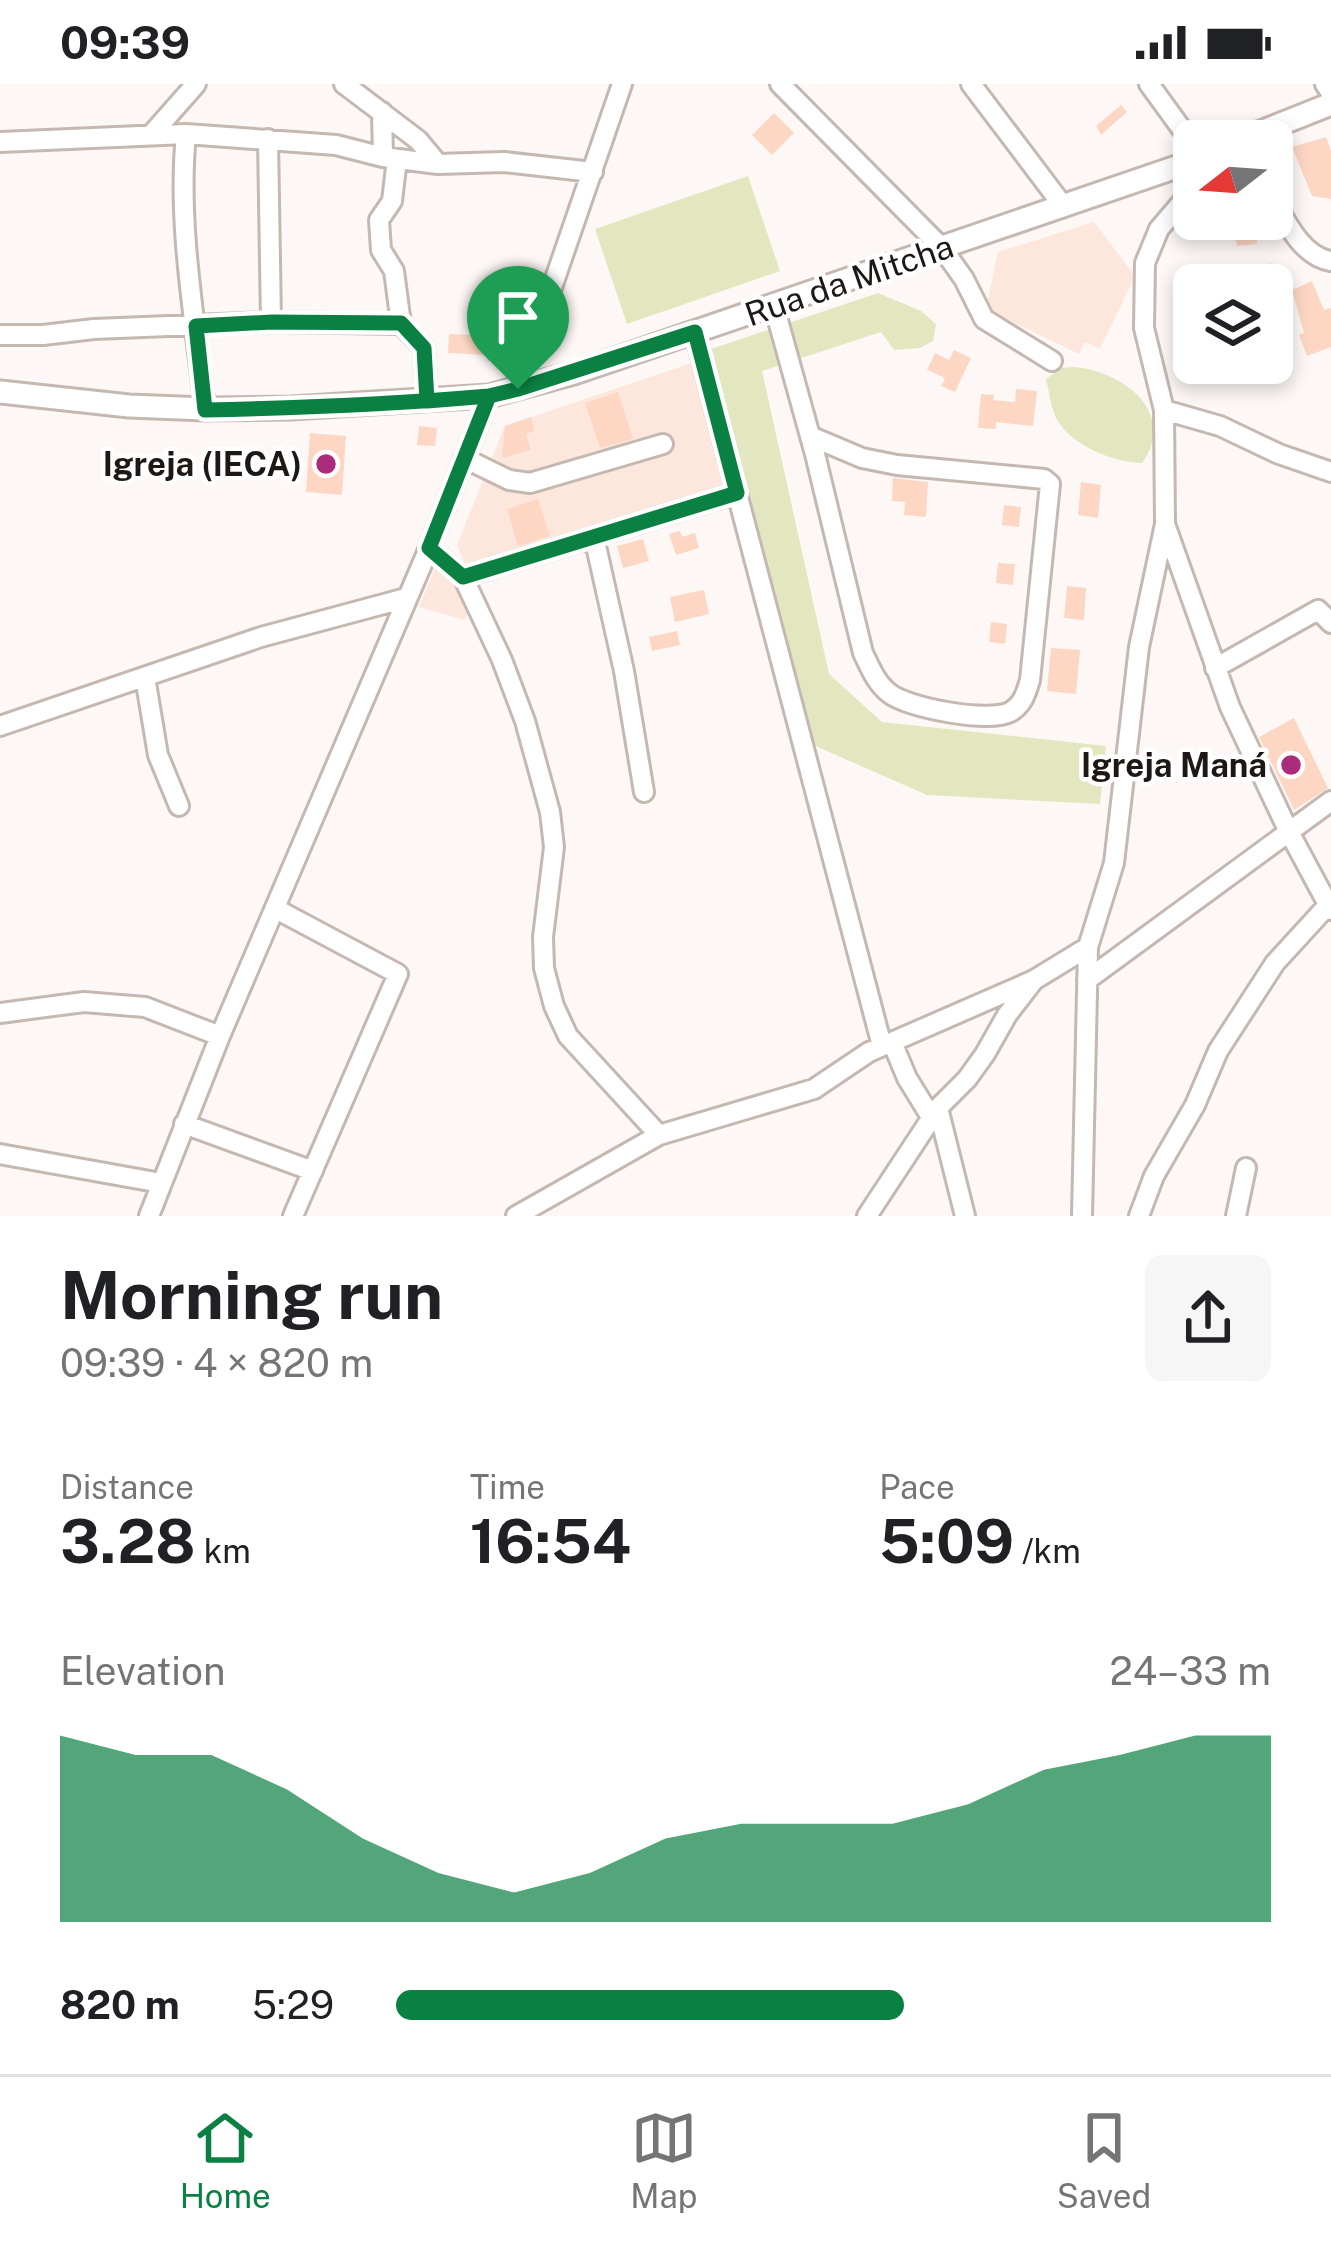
<!DOCTYPE html>
<meta charset="utf-8">
<style>
body{margin:0;font-family:"Public Sans",sans-serif;background:#f6f6f6;color:#202124;height:100vh;display:flex;flex-direction:column;font-size:45px;white-space:nowrap}
*{box-sizing:border-box;margin:0}
p{font-size:39px;color:#757577}
.icon{flex:none;width:66px;height:66px;fill:none;stroke:currentColor;stroke-width:2;stroke-linecap:round;stroke-linejoin:round}
.map{position:relative;height:1132px;overflow:hidden}
.drawer{display:flex;flex-direction:column;background:#fff;flex:1}
.drawer>*{flex:none}
.needle{width:78px;rotate:253deg}
.tools{position:absolute;left:1173px;top:36px;display:grid;gap:24px}
.tools a{display:grid;place-items:center;width:120px;height:120px;border-radius:18px;background:#fff;box-shadow:0 6px 18px #0003;font-size:60px}
.pin{position:absolute;display:grid;place-items:center;width:102px;height:102px;color:#fff;margin:-123px -51px;border-radius:50% 50% 50% 0;rotate:-45deg;box-shadow:0 0 12px #0007}
.pin .icon{rotate:45deg}
.round{display:grid;place-items:center;flex:none;width:126px;height:126px;border-radius:18px;background:#f6f6f6}
.headline{display:flex;align-items:center;justify-content:space-between;height:204px;padding:0 60px}
h1{font-size:66px;font-weight:700;line-height:90px}
.figures{display:grid;grid-template-columns:repeat(3,1fr);gap:18px;height:204px;padding:12px 60px}
.figures div{display:grid;align-content:center}
.figures b{font-size:60px;font-weight:700}
.figures small{font-size:33px;font-weight:400}
.figures p{font-size:33px}
.chart{height:336px;padding:24px 60px}
.chart p{display:flex;justify-content:space-between}
.chart svg{width:100%;height:216px;margin-top:12px;fill:#0b8043;opacity:.7}
ul{padding:0 60px;list-style:none;font-size:39px}
li{display:grid;grid-template-columns:192px 144px 1fr;align-items:center;height:90px}
li i{height:30px;border-radius:15px;background:#0b8043}
.status{display:flex;justify-content:space-between;align-items:center;height:84px;padding:0 60px;background:#fff;direction:ltr}
.status svg{height:33px;fill:currentColor}
.menu{display:flex;justify-content:space-around;align-items:center;height:168px;border-top:3px solid #e0e0e0;background:#fff;font-size:33px;color:#757577}
.menu a{display:grid;justify-items:center;gap:6px}
.menu .selected{color:#0b8043}
.map>svg:first-child{display:block}
</style>
<div class="status"><b>09:39</b><svg viewBox="0 0 49 12"><path d="M0 12V9h3v3zM5 12V6h3v6zM10 12V3h3v9zM15 12V0h3v12zM26 1h20v11H26zM47 4h2v5h-2z"/></svg></div>
<div class="map">
<svg width="1331" height="1132" viewBox="0 0 1331 1132">
<rect width="100%" height="100%" fill="#fdf8f5"/>
<path fill="#fde7dc" d="M 1094,138 L 1135,192 L 1100,265 L 1085,258 L 1079,270 L 986,225 L 998,168 Z
M 692,279 L 726,402 L 466,481 L 457,461 L 505,342 Z
M 438,477 L 473,513 L 465,536 L 419,523 Z"/>
<path fill="#e3e7c0" d="M 748,92 L 780,187 L 627,240 L 595,145 Z
M 878,209 L 921,227 L 936,240 L 933,257 L 920,264 L 894,266 L 881,248 L 762,287 L 829,590 L 882,638 L 1106,662 L 1100,720 L 927,711 L 811,660 L 711,265 Z
M 1073,283 C 1121,286 1179,328 1142,379 C 1113,378 1071,362 1056,334 C 1051,323 1049,307 1046,295 L 1061,284 Z"/>
<path fill="#fdd7c4" d="M 1121,21 L 1127,28 L 1101,51 L 1096,42 Z
M 774,29 L 794,49 L 772,71 L 752,51 Z
M 1326,53 L 1331,67 L 1331,115 L 1312,112 L 1292,63 Z
M 1256,140 L 1257,160 L 1237,162 L 1232,142 Z
M 1271,179 L 1278,195 L 1263,201 L 1245,201 L 1241,191 Z
M 1312,197 L 1324,226 L 1331,224 L 1331,263 L 1307,272 L 1299,251 L 1304,249 L 1292,206 Z
M 494,232 L 523,246 L 515,265 L 511,263 L 503,283 L 487,276 L 489,271 L 448,269 L 449,250 L 485,251 Z
M 954,266 L 971,274 L 955,308 L 941,302 L 945,294 L 927,286 L 935,269 L 949,276 Z
M 1016,305 L 1037,307 L 1033,342 L 996,338 L 996,345 L 978,344 L 981,310 L 994,311 L 993,316 L 1015,318 Z
M 618,308 L 633,355 L 600,364 L 585,319 Z
M 531,333 L 534,347 L 526,350 L 531,366 L 502,374 L 505,342 Z
M 419,342 L 437,344 L 435,362 L 417,361 Z
M 310,349 L 346,352 L 342,411 L 306,408 Z
M 893,394 L 928,398 L 926,433 L 904,431 L 905,418 L 892,417 Z
M 1081,398 L 1101,401 L 1098,434 L 1078,431 Z
M 538,415 L 550,452 L 518,462 L 507,425 Z
M 1004,421 L 1021,423 L 1019,443 L 1002,441 Z
M 680,447 L 682,453 L 695,449 L 699,464 L 676,471 L 669,450 Z
M 643,455 L 649,477 L 623,484 L 617,462 Z
M 998,479 L 1015,480 L 1013,501 L 996,499 Z
M 1067,502 L 1086,504 L 1084,536 L 1064,534 Z
M 704,506 L 709,530 L 675,538 L 670,513 Z
M 991,538 L 1007,540 L 1005,560 L 989,558 Z
M 677,547 L 680,561 L 652,567 L 649,553 Z
M 1051,564 L 1080,566 L 1076,610 L 1047,607 Z
M 1294,634 L 1328,704 L 1294,726 L 1259,653 Z"/>
<g fill="none" stroke-linecap="round" stroke-linejoin="round">
<g stroke="#c5b8b1" stroke-width="24">
<path id="minor" d="M 344,0 L 418,56 L 438,80
M 780,0 L 942,164 L 964,195 L 984,235 L 1052,277
M 971,0 L 1064,123
M 1149,0 L 1194,62
M 1325,0 L 1331,9
M 382,28 L 383,73
M 186,50 C 177,139 195,236 205,325
M 151,51 L 196,0
M 268,55 L 271,238
M 0,58 L 186,50 L 336,61 L 383,73 L 438,80 L 504,78 L 593,88
M 397,75 L 392,117 L 379,136 L 381,166 L 394,187 L 401,240 L 424,264 L 427,317
M 1272,113 C 1285,136 1302,173 1331,177
M 774,222 C 788,271 801,321 815,370 L 863,569 C 870,583 876,599 889,609 C 907,624 989,639 1010,628 C 1023,621 1026,609 1030,596 L 1050,400 L 1044,395 L 897,381 L 862,374 L 810,352
M 695,249 L 882,962
M 0,251 L 43,251 L 94,245 L 271,238 L 401,240
M 517,305 L 622,0
M 1164,326 L 1220,342 L 1279,370 L 1331,388
M 464,374 L 509,396 L 530,399 L 663,360
M 1165,440 L 1230,623 L 1288,746 L 1331,826
M 594,453 L 624,587 L 644,708
M 429,464 L 463,493 L 502,576 L 525,637 L 550,728 L 554,763 L 543,853 L 544,884 L 554,922 L 568,952 L 659,1051
M 463,493 L 737,409
M 1215,584 L 1318,526 L 1331,539
M 145,593 L 158,671 L 179,722
M 0,642 L 261,553 L 406,514
M 276,825 L 398,890 L 293,1132
M 1087,896 L 1331,717
M 0,929 L 84,918 L 145,923 L 220,952
M 892,958 L 907,994 L 931,1033
M 938,1024 L 965,1132
M 184,1040 L 313,1087
M 0,1070 L 161,1099
M 149,1132 L 220,952 L 429,464 L 489,312
M 516,1132 L 659,1051 L 814,1005 L 869,968 L 1034,896
M 867,1132 L 938,1024 L 967,995 L 985,970 L 1007,931 L 1034,896 L 1088,863
M 1082,1132 L 1088,863 L 1114,779 L 1139,563 L 1165,440 L 1164,326 L 1144,244 L 1145,179 L 1159,145 L 1194,104
M 1139,1132 L 1154,1092 L 1195,1021 L 1218,967 L 1275,879 L 1329,820
M 1236,1132 L 1246,1084"/>
</g>
<g stroke="#c5b8b1" stroke-width="27">
<path id="major" d="M 1238,57 L 1331,20
M 0,308 L 129,322 L 205,325 L 291,324 L 489,312 L 574,289 L 1194,77"/>
</g>
<use href="#minor" stroke="#fff" stroke-width="18"/>
<use href="#major" stroke="#fff" stroke-width="21"/>
</g>
<g fill="none" stroke-linecap="round" stroke-linejoin="round">
<g stroke="#fff" stroke-width="24">
<path id="route" d="M 518,305 L 489,312 L 427,317 L 424,264 L 401,239 L 272,238 L 196,242 L 205,326 C 300,324 395,320 489,312 L 429,464 L 463,493 L 737,409 L 695,248 L 518,305"/>
</g>
<use href="#route" stroke="#0b8043" stroke-width="15"/>
</g>
<g fill="#ab2c7a" stroke="#fff" stroke-width="4.5">
<circle cx="326" cy="380" r="12"/>
<circle cx="1291" cy="681" r="12"/>
</g>
<g text-anchor="middle" stroke-width="9" stroke-linejoin="round" paint-order="stroke">
<g font-size="33" fill="#1d1816" stroke="#fff">
<text transform="translate(849 196) rotate(-19)" y="12">Rua da Mitcha</text>
</g>
<g font-size="33" font-weight="bold" fill="#1d1816" stroke="#fff" text-anchor="end">
<text x="302" y="392">Igreja (IECA)</text>
<text x="1267" y="693">Igreja Maná</text>
</g>
</g>
</svg>
<div class="tools">
<a><svg class="needle" viewBox="-14 -14 28 28"><path d="M0-13l5 13h-10z" fill="#e53935"/><path d="M0 13l5-13h-10z" fill="#757577"/></svg></a>
<a><svg class="icon" aria-label="layers" viewBox="0 0 24 24"><path d="M12 4l9 5-9 5-9-5zM3 14l9 5 9-5"/></svg></a>
</div>
<div class="pin" style="left:518px;top:305px;background:#1e9e55"><svg class="icon" aria-label="arrive" viewBox="0 0 24 24"><path d="M6 21V4h12l-3 4 3 4H6"/></svg></div>
</div>
<section class="drawer">
<div class="headline"><div><h1>Morning run</h1><p>09:39 · 4 × 820 m</p></div><a class="round"><svg class="icon" aria-label="share" viewBox="0 0 24 24"><path d="M12 15V3M7 8l5-5 5 5M5 13v7h14v-7"/></svg></a></div>
<div class="figures">
<div><p>Distance</p><b>3.28<small> km</small></b></div>
<div><p>Time</p><b>16:54</b></div>
<div><p>Pace</p><b>5:09<small> /km</small></b></div>
</div>
<div class="chart"><p><span>Elevation</span>24–33 m</p>
<svg viewBox="0 0 160 44" preserveAspectRatio="none"><path d="M0 44V6L10 10L20 10L30 17L40 27L50 34L60 38L70 34L80 27L90 24L100 24L110 24L120 20L130 13L140 10L150 6L160 6V44z"/></svg>
</div>
<ul>
<li><b>820 m</b>5:29<i style="width:58%"></i></li>
</ul>
</section>
<nav class="menu">
<a class="selected"><svg class="icon" aria-label="home" viewBox="0 0 24 24"><path d="M3 11l9-7 9 7M6 9v11h12V9"/></svg>Home</a>
<a><svg class="icon" aria-label="map" viewBox="0 0 24 24"><path d="M3 6l6-2 6 2 6-2v14l-6 2-6-2-6 2zM9 4v14M15 6v14"/></svg>Map</a>
<a><svg class="icon" aria-label="saved" viewBox="0 0 24 24"><path d="M7 4h10v16l-5-4-5 4z"/></svg>Saved</a>
</nav>
